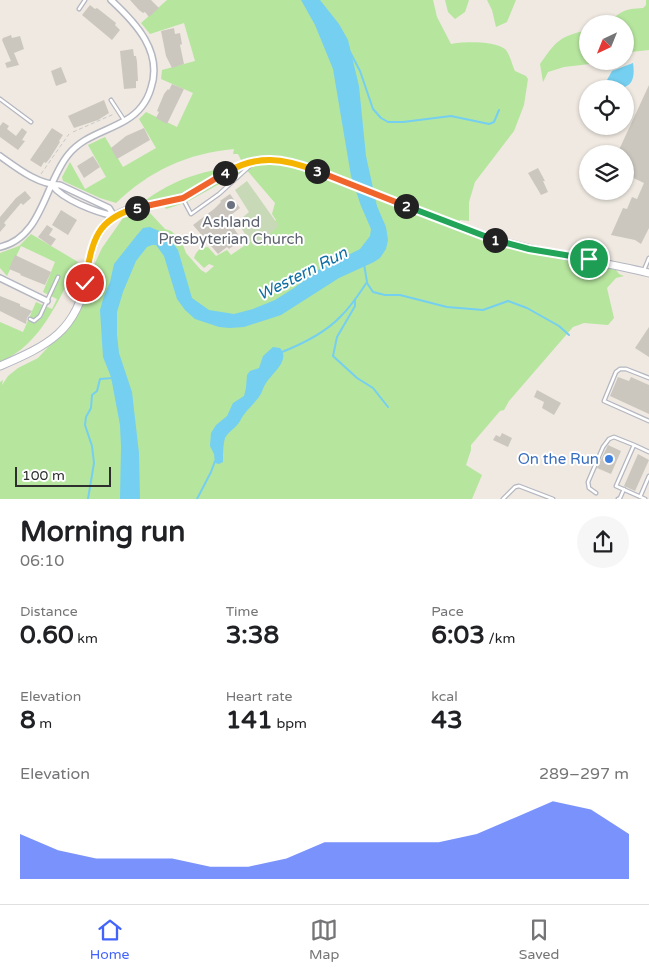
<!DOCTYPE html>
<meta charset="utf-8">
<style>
body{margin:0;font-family:"Varela Round",sans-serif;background:#f6f6f6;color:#202124;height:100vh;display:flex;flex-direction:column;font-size:19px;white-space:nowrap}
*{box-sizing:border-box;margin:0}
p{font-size:16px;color:#757577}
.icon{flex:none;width:28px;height:28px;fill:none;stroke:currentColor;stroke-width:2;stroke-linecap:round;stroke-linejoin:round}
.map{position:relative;height:499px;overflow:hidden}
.drawer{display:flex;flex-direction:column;background:#fff;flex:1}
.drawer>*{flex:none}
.needle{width:32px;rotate:223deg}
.fabs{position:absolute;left:579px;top:15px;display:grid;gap:10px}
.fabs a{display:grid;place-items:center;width:55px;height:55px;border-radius:50%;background:#fff;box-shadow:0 1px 4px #0004;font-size:25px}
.scale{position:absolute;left:15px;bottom:12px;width:96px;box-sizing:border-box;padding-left:5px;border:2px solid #2e2e2e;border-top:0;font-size:14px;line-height:18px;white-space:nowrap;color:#2e2e2e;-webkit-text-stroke:4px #fff;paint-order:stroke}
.pin{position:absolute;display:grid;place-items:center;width:42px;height:42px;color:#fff;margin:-21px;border:2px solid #fff;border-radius:50%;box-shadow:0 1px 5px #0007}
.km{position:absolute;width:25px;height:25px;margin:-12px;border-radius:50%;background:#222;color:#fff;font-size:14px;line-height:25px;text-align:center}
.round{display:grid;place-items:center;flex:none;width:52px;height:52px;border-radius:26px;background:#f6f6f6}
.summary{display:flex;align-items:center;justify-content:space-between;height:85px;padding:0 20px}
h1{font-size:28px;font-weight:700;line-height:38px}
.stats{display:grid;grid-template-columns:repeat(3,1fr);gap:8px;height:85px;padding:5px 20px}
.stats div{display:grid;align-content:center}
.stats b{font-size:25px;font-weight:700}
.stats small{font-size:14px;font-weight:400}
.stats p{font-size:14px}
.chart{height:140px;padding:10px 20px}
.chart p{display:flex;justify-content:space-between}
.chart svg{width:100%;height:90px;margin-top:5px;fill:#4264fb;opacity:.7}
.menu{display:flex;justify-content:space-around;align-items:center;height:70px;border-top:1px solid #e0e0e0;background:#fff;font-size:14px;color:#757577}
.menu a{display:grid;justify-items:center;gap:2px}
.menu .on{color:#4264fb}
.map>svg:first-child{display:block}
</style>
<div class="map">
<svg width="649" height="499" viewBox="0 0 649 499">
<rect width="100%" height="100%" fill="#efe9e1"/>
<path fill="#b6e59e" d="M 167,0 L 433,0 L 437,17 L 451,44 C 462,41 496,41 505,49 C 510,54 512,65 515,71 L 526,76 L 528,79 L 524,105 L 514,131 L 475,182 L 469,202 L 469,221 L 460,220 L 459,230 L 515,250 L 616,270 L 619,274 L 624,276 L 616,278 L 607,288 L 614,318 L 608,325 L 584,323 L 573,327 L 509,401 L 504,410 L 500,411 L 471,445 L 471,450 L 466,465 L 482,475 L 472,499 L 0,499 L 0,382 L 3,380 L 2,385 L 8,376 L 18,368 L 38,358 L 63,331 L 102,248 L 123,218 L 150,213 L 165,229 L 171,231 L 181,240 L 186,253 L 201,270 L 206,273 L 214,266 L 209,264 L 204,268 L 194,258 C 196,251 201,247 208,247 L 216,256 L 227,250 L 231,255 L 266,231 L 276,220 L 272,214 L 275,203 L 245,168 L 238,154 L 233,154 L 234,149 C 188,153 149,171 116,203 L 100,198 L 63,181 L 62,177 L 70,162 L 85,189 L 106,177 L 88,145 L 105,137 L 123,167 L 156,148 L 139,119 L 146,112 L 177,127 L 193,93 L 161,79 L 162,70 L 195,61 L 184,23 L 150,34 L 141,23 Z
M 445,0 L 469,0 L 465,12 L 455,19 L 448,12 Z
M 487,0 L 516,0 L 507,22 L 496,27 L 492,10 Z
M 646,0 L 649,0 L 649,50 L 631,52 L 625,55 L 625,24 L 607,24 C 621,11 624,9 643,8 L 646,5 Z
M 587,30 L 588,61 L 617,61 L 613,68 L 607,62 L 564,67 L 548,72 L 543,82 L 540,64 C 557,40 559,37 587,30 Z
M 238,167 L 239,173 L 187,202 L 166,209 L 162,202 L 137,207 C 167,182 200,170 238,167 Z
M 31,234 L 78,262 C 59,299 41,345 0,362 L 0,322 L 23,332 L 36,302 L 52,309 L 57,299 L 43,292 L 55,262 L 21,246 L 7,276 L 0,268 L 0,253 L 19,246 Z"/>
<path fill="#c8d9b8" d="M 247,181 L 279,226 L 254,247 L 237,222 L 249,212 L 235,190 Z"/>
<path fill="#75cff0" d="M 301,0 L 320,0 L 339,24 L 348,40 L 359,86 L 366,156 L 377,206 L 386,227 L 388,240 L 386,249 L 380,258 L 374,262 L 339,278 L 281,315 L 244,327 L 230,328 L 219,327 L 195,319 L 185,310 L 177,299 L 164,256 L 156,245 L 152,245 L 147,247 L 136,261 L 123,292 L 117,312 L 117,335 L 119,353 L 132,392 L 139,453 L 140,499 L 120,499 L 121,447 L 120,425 L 111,377 L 103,357 L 100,310 L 104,296 L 110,282 L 114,264 L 137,235 L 143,228 L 150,227 L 166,234 L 178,250 L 192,298 L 209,310 L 234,314 L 253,309 L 275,300 L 294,288 L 318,270 L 360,249 L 370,236 L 371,229 L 361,206 L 351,176 L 333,69 L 315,25 Z
M 633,63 C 637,90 622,89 602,89 L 612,71 Z
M 273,347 L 280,348 C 291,360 272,373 266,383 C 263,387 262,393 259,397 C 252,406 245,411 240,421 C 237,427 228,432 225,438 C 223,445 223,455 223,462 L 219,464 L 215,463 L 214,454 L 210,446 L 211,433 L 216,425 L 227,416 L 233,403 L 244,396 L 246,388 L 247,375 L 250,371 L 259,368 L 263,356 Z"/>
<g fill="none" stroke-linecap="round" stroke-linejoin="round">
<path stroke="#75cff0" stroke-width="2" d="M 350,52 L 360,71 L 373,109 L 381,118 L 388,122 L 403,122 L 451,116 L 489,124 L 494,122 L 499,110
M 367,283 L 373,292 L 385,295 L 400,295 L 447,307 L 483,310 L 508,301 L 527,308 L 559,326 L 569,335
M 355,299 L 355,306 L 337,337 L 333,356 L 357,378 L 373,388 L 388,407
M 282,352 C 302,344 325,333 340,317 C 351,307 359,294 367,282 L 364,264
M 88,499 L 94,463 L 92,446 L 85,425 L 86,417 L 91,408 L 92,395 L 97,391 L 100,379 L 113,378
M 197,499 L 211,472 L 215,461"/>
</g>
<path fill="#cbc7bf" d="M 130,0 L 151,0 L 159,8 L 149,17 L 145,12 L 143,13 L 139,10 Z
M 90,5 L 95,9 L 97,8 L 111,19 L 116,23 L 115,25 L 120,30 L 112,40 L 82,15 Z
M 174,28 L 175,34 L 180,33 L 182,44 L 180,45 L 184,64 L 172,68 L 166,56 L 161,31 Z
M 11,35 L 12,38 L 20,36 L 24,49 L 14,53 L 19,65 L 7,68 L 5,63 L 11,61 L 2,40 L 3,38 Z
M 133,49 L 134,56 L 136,56 L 137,62 L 138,81 L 136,81 L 136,88 L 124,89 L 120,51 Z
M 61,67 L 67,82 L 56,86 L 51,71 Z
M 172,84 L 184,89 L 167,124 L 156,118 L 159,112 L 157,111 L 164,94 L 168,89 L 169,90 Z
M 649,85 L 649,228 L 641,244 L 635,240 L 611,235 L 623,208 L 627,209 L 632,197 L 637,199 L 644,183 L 625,174 L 625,164 L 628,157 L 625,154 L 618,152 Z
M 104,100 L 109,113 L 98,120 L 74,128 L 68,116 Z
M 3,122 L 9,126 L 7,129 L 16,136 L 22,128 L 27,132 L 22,140 L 25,141 L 18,150 L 0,137 L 0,126 Z
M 52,128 L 63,135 L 59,141 L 60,142 L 50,158 L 46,163 L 44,162 L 41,167 L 30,160 Z
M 144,128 L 150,140 L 117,159 L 111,148 L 126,136 Z
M 93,156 L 100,167 L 84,178 L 77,166 Z
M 538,168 L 545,181 L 543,181 L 548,192 L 541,195 L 528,173 Z
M 25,191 L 31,198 L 23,205 L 21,203 L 4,223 L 6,225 L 0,232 L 0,217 L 16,198 Z
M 230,194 L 240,208 L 227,218 L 239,236 L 238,238 L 240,241 L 229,249 L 227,247 L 218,254 L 193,225 L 214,209 L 221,202 L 220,201 Z
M 61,210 L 77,220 L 68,235 L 52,225 Z
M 47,225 L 53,229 L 49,235 L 56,239 L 51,246 L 38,237 Z
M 15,255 L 51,272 L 45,285 L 20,275 L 21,274 L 9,269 Z
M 0,296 L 20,304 L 20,306 L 32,311 L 27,318 L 26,324 L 0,311 Z
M 649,327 L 649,357 L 635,348 Z
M 618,377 L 629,381 L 631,377 L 649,385 L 649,414 L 610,396 Z
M 537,390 L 561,403 L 554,415 L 542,408 L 544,402 L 534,397 Z
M 502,433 L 512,438 L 508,447 L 493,440 L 496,435 L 500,437 Z
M 608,445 L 621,451 L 611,474 L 597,468 Z
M 638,454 L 649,460 L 635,491 L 624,486 Z"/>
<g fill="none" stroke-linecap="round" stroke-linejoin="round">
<g stroke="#b4b7c1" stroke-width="5">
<path id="service" d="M 79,9 L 85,0
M 0,99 L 31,122
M 111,100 L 124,120
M 183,199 L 191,214 L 219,194 L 251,165
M 644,270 L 649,258
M 30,319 L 34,321 L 40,316 L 58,277
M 649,378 L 626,369 L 620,369 L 616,372 L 604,401 L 649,421
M 596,493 L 589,488 L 588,482 L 603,447 L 609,439 L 614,437 L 634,445
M 640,497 L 649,476
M 503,499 L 515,487 L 519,486 L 553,499
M 618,499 L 620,498 L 624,489
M 645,499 L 616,486 L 634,445 L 649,452"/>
</g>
<g stroke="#b4b7c1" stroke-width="8">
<path id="minor" d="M 0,156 C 17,168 38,185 60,185 L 109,208 L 114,216
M 52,185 C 63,200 96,212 114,216
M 0,247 C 42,238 45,183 68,155 C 83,136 106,132 126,120 C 138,113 147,102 151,88 C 163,52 136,23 111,0
M 0,278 L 47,301"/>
</g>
<g stroke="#b4b7c1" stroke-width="9">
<path id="secondary" d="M 0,366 C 49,345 77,331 87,276 C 90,258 92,240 104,226 C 124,201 161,207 188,195 C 211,185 229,166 255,161 C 272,158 287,161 303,166 L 478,234 C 534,253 592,259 649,273"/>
</g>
<path stroke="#c9c9c9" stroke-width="1" stroke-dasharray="4 2.5" stroke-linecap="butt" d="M 73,132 L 114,114
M 41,174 L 69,134"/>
<use href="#service" stroke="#fff" stroke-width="2.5"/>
<use href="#minor" stroke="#fff" stroke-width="5"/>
<use href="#secondary" stroke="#fff" stroke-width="7"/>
</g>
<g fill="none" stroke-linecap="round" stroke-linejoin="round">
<g stroke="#fff" stroke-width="10">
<path id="split-1" d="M 495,240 L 529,249 L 589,259"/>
</g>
<g stroke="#fff" stroke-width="10">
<path id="split-2" d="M 406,206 L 495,240"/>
</g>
<g stroke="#fff" stroke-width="10">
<path id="split-3" d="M 317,171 L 406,206"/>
</g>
<g stroke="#fff" stroke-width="10">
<path id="split-4" d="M 225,173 C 257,154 283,158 317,171"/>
</g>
<g stroke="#fff" stroke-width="10">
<path id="split-5" d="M 137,208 L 183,198 L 225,173"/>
</g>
<g stroke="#fff" stroke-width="10">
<path id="split-6" d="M 85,283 C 92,244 94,219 137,208"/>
</g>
<use href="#split-1" stroke="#22a559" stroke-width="6"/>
<use href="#split-2" stroke="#22a559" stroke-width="6"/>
<use href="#split-3" stroke="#f0652b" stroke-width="6"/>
<use href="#split-4" stroke="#f5b400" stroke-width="6"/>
<use href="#split-5" stroke="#f0652b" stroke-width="6"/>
<use href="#split-6" stroke="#f5b400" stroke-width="6"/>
</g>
<circle fill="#6b7280" stroke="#fff" stroke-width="2" cx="231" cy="205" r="5"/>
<circle fill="#3f7fe0" stroke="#fff" stroke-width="2" cx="609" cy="459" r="5"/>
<g text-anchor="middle" stroke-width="4" stroke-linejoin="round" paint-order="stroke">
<g font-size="15" fill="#5b616d" stroke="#fff">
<text x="231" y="227">Ashland<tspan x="231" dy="17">Presbyterian Church</tspan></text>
</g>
<g font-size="15" fill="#366cbe" stroke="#fff" text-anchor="end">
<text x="599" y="464">On the Run</text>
</g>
<g font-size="16" font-style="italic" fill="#0d6fa3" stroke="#fff">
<text transform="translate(302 273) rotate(-27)" y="6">Western Run</text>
</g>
</g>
</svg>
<div class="fabs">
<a><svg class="needle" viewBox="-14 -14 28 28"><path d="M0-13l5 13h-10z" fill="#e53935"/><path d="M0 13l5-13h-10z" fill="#757577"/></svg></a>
<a><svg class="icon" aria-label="locate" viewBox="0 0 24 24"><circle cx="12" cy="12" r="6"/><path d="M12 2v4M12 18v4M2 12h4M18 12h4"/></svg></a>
<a><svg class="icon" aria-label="layers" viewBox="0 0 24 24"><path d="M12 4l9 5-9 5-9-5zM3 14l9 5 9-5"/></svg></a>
</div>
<div class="scale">100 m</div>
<div class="pin" style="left:589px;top:259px;background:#1e9e55"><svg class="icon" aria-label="arrive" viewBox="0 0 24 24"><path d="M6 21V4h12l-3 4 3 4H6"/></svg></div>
<div class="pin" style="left:85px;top:283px;background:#d93025"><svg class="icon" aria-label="check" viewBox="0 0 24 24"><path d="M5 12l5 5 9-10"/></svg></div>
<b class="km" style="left:495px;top:240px">1</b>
<b class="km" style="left:406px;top:206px">2</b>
<b class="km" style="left:317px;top:171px">3</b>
<b class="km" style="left:225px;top:173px">4</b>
<b class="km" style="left:137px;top:208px">5</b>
</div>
<section class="drawer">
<div class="summary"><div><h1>Morning run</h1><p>06:10</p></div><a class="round"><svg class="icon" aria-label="share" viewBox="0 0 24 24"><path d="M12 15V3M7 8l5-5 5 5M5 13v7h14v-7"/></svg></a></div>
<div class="stats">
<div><p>Distance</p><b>0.60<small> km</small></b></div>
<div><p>Time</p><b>3:38</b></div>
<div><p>Pace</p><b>6:03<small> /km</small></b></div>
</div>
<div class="stats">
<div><p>Elevation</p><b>8<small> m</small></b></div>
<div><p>Heart rate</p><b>141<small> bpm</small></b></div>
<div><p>kcal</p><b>43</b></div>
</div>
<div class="chart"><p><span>Elevation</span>289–297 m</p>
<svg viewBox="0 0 160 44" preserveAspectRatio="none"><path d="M0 44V22L10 30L20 34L30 34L40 34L50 38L60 38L70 34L80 26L90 26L100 26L110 26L120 22L130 14L140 6L150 10L160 22V44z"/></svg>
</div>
</section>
<nav class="menu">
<a class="on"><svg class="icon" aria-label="home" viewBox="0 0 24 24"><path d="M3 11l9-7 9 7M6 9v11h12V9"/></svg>Home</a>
<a><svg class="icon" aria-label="map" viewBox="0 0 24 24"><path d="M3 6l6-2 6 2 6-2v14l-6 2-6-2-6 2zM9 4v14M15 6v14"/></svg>Map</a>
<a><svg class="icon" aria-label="saved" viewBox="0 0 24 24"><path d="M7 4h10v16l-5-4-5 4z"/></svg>Saved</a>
</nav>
